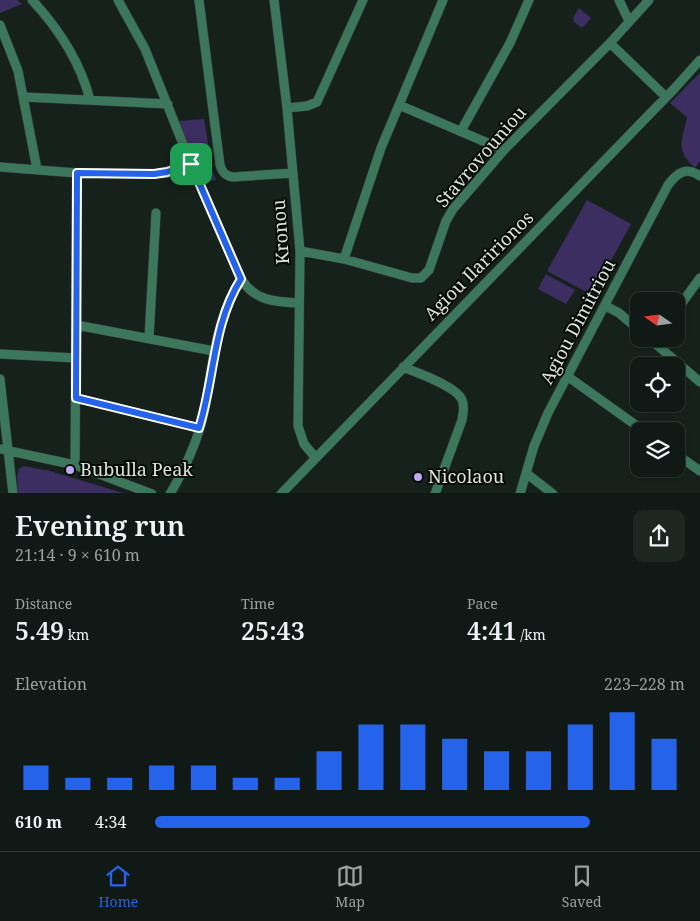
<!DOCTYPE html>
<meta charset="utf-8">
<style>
body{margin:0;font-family:"Noto Serif",serif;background:#1e2622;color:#f1f3f6;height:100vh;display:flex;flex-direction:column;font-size:19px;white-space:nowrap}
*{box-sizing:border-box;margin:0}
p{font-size:16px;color:#9ca0a0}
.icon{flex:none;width:28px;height:28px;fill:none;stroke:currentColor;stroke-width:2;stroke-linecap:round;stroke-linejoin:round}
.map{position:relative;height:493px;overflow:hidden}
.drawer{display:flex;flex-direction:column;background:#101915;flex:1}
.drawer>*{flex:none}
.needle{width:32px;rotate:284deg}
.controls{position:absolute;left:630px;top:292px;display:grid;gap:10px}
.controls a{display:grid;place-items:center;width:55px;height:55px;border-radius:10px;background:#101915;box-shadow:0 1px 4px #0004,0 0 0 1px #303834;font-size:25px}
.pin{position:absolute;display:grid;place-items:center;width:42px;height:42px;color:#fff;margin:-21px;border-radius:10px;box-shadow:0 2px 8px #0006}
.round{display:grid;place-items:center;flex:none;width:52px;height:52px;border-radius:10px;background:#1e2622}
.overview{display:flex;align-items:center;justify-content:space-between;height:85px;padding:0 15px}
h1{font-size:28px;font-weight:600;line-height:38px}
.figures{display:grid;grid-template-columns:repeat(3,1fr);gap:8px;height:85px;padding:5px 15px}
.figures div{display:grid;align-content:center}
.figures b{font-size:25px;font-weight:600}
.figures small{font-size:14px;font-weight:400}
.figures p{font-size:14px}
.chart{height:140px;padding:10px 15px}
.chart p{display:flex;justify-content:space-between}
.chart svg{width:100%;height:90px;margin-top:5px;stroke:#2563eb;stroke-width:6}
ul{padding:0 15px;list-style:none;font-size:16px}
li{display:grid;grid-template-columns:80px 60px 1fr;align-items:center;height:38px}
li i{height:12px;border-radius:6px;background:#2563eb}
.tabs{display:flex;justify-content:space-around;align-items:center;height:70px;border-top:1px solid #303834;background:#101915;font-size:14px;color:#9ca0a0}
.tabs a{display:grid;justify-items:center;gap:2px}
.tabs .selected{color:#2563eb}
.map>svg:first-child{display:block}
</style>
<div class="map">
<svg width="700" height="494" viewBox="0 0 700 494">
<rect width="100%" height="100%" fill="#16211c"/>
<path fill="#3d2e61" d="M 0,0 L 17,0 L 22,4 L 0,13 Z
M 579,8 L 591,18 L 582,28 L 573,21 L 574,19 L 573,18 Z
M 700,73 L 700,161 L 695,168 C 675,150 682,141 687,117 L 670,103 Z
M 204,119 L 212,169 L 216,180 L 203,182 L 179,121 Z
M 587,200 L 631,224 L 592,295 L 547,271 Z
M 546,274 L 575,290 L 566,304 L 538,289 Z
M 24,466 L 50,471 L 123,493 L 18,493 L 17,476 L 19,469 Z"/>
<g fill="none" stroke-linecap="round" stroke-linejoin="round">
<g stroke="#323c37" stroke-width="10">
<path id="minor" d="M 32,0 C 59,29 80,61 90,100
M 118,0 L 145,49 L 191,164 L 241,279 C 255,301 275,302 299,303
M 199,0 L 220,165 C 222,172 225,176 233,177 L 293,173
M 274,0 L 287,108 L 300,251 L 298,426 L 304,444 L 315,457
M 619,0 L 629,21
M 0,25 L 18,71 L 37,169
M 610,43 L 666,97
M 24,97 L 168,104
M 399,105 L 504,150
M 287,108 L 307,106 L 317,102 L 363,0
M 461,131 L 510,43 L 529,0
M 0,167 L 77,173 L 154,174 L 167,173 L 191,164
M 300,251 L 344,259 L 412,278 L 421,278 L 429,270 L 446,221 L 453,209 L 479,179 L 504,150 L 610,43 L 649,0
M 344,259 L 381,148 L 443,0
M 606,306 L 619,313 L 639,330
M 676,311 L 700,278
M 76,325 L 214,351
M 149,338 L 156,213
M 650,339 L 700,382
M 0,354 L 76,358
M 403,367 C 417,373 457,386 462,400 C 465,406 463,414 462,420 L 435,494
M 567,376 L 644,431
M 0,379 L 13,494
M 76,398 L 199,428
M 0,449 L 75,465 L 152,494
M 676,454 L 700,471
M 75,465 L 77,173
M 526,473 L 553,494
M 170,494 C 184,471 199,438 204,412 C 213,366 215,319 241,279
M 281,494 L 674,89 L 700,60
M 520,494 L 534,446 L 548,413 L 668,185 C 677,173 686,166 700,176"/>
</g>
<use href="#minor" stroke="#3c765d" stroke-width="9"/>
</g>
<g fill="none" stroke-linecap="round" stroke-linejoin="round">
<g stroke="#fff" stroke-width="10">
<path id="route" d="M 191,164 L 241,279 C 212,325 215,378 199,428 L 76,398 L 77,173 L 154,174 L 167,172 Z"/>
</g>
<use href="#route" stroke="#2563eb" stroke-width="6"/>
</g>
<g fill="#bcaaf5" stroke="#060a07" stroke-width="2">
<circle cx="70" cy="470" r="5"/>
<circle cx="418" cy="477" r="5"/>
</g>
<g text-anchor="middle" stroke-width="4" stroke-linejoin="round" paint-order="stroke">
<g font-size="18" fill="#dce3df" stroke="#060a07">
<text transform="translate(481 157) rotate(-49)" y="6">Stavrovouniou</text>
<text transform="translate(281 232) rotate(-94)" y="6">Kronou</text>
<text transform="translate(479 266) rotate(-45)" y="6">Agiou Ilaririonos</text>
<text transform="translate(578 322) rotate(-62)" y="6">Agiou Dimitriou</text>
</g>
<g font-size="18" fill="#dce3df" stroke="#060a07" text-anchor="start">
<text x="80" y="476">Bubulla Peak</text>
<text x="428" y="483">Nicolaou</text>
</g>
</g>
</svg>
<div class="controls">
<a><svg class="needle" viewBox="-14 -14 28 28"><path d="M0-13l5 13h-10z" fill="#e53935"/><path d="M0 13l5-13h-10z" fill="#9ca0a0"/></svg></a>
<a><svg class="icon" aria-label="locate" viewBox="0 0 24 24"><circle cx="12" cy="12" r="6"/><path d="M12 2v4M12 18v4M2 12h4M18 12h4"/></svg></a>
<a><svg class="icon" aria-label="layers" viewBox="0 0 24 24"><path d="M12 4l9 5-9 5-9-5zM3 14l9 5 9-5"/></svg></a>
</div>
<div class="pin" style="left:191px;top:164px;background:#1e9e55"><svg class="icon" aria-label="arrive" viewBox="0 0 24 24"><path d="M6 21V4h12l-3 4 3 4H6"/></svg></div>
</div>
<section class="drawer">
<div class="overview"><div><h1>Evening run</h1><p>21:14 · 9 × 610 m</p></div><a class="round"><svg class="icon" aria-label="share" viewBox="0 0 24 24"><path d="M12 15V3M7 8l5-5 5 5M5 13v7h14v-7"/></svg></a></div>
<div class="figures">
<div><p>Distance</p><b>5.49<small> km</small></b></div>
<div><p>Time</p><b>25:43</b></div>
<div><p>Pace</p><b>4:41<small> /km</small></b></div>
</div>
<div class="chart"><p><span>Elevation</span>223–228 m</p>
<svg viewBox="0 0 160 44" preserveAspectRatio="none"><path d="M5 44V32M15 44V38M25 44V38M35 44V32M45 44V32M55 44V38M65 44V38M75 44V25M85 44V12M95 44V12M105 44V19M115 44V25M125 44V25M135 44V12M145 44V6M155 44V19"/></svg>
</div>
<ul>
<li><b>610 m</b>4:34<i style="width:82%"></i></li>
</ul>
</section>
<nav class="tabs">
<a class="selected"><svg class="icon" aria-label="home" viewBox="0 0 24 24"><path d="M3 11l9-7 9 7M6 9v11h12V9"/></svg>Home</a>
<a><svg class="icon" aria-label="map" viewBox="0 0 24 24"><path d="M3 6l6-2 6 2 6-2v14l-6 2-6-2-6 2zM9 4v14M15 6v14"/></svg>Map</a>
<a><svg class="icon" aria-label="saved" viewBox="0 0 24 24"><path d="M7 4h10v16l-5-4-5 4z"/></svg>Saved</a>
</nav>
